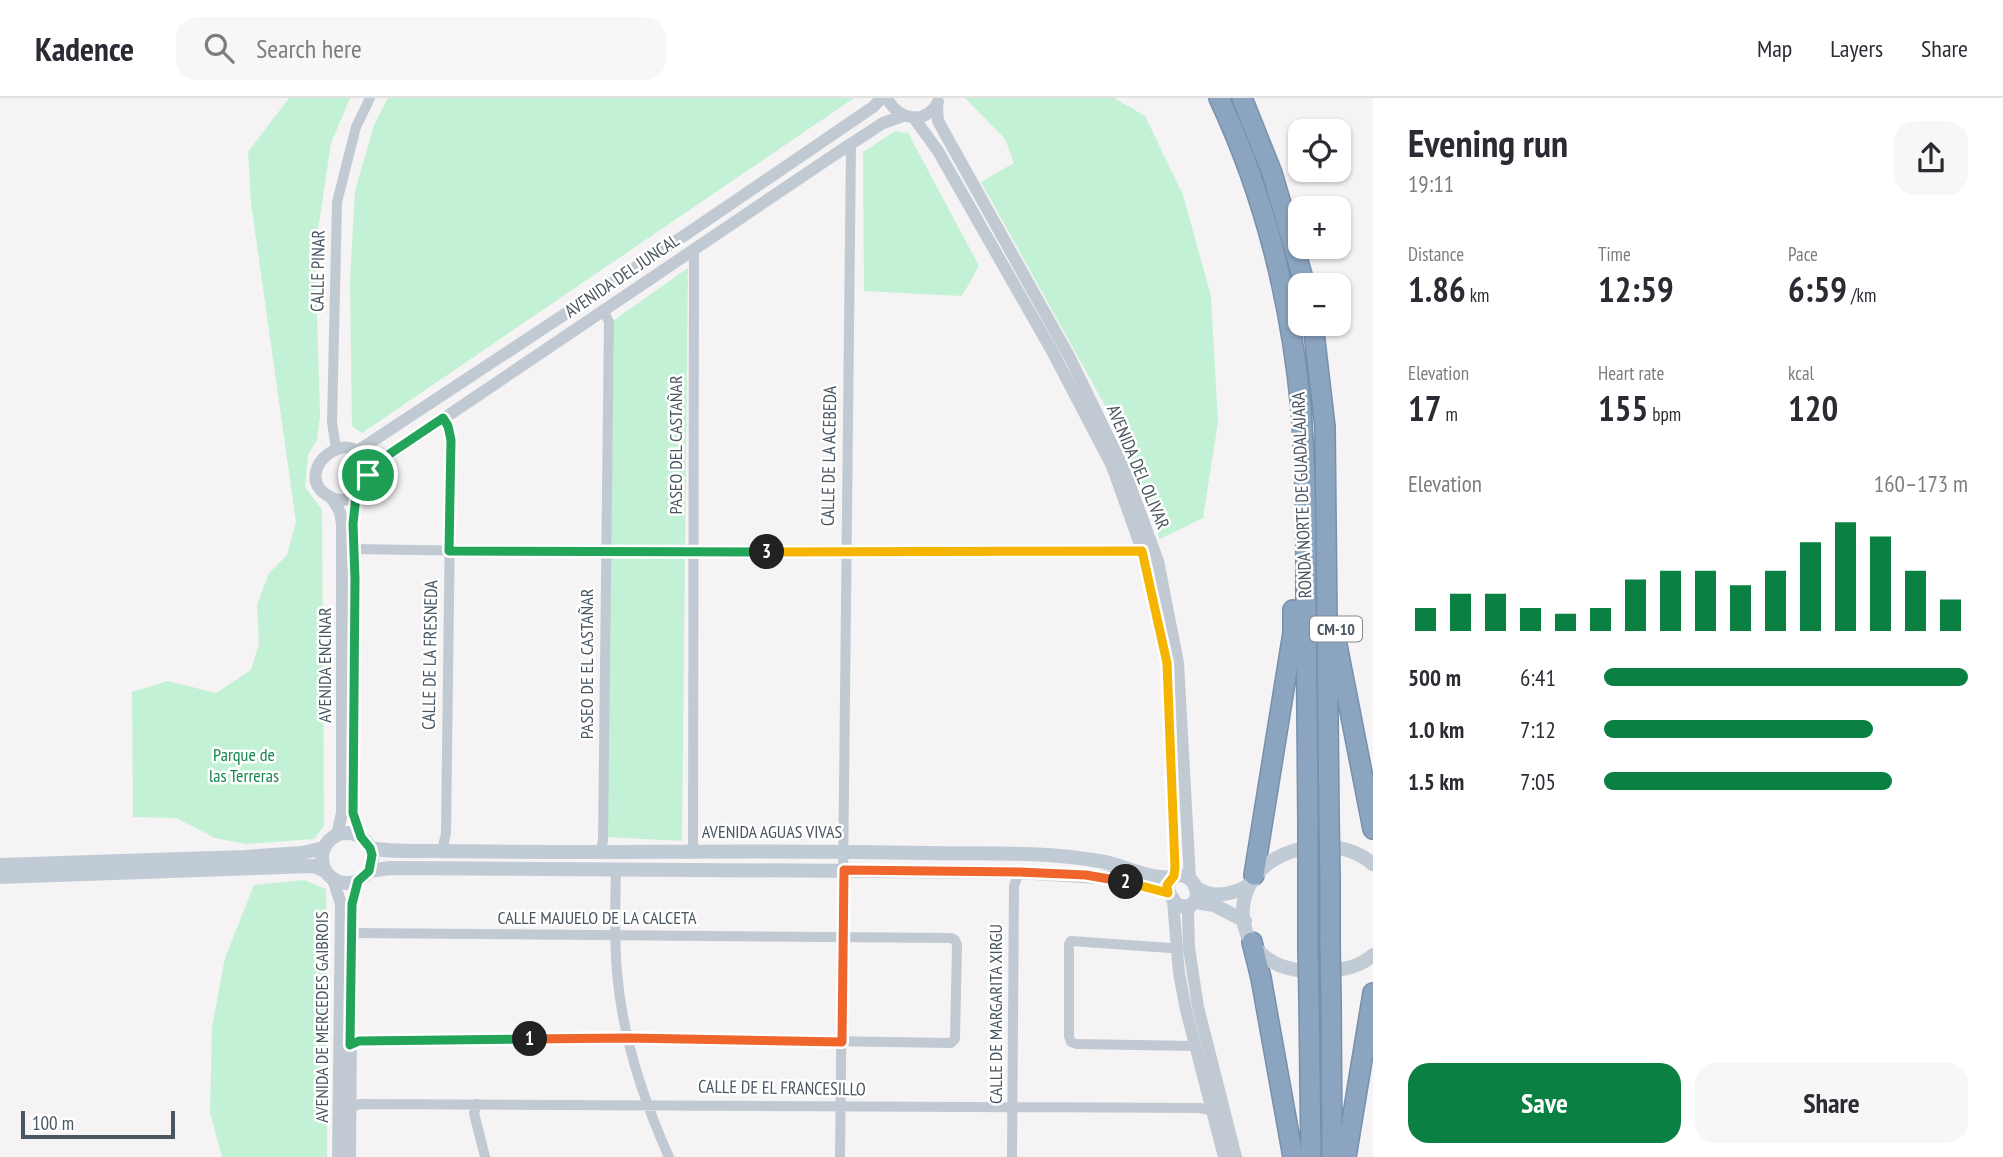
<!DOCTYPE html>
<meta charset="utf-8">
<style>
body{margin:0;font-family:"PT Sans Narrow",sans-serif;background:#f7f7f7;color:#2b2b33;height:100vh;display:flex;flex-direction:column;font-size:26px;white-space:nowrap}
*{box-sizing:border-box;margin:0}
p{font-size:23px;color:#7c7c81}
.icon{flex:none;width:38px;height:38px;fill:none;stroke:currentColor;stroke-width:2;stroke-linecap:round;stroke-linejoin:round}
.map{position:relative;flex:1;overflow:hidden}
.panel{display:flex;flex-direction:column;background:#fff;width:630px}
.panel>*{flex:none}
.fabs{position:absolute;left:1288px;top:21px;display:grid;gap:14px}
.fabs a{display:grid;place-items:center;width:63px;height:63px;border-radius:14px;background:#fff;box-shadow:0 2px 5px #0004;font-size:35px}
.scale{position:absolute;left:21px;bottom:18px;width:154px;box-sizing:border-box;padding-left:7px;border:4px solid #4a5661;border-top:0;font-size:19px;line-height:24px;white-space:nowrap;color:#4a5661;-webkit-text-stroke:5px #fff;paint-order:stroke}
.pin{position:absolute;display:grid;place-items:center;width:60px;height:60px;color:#fff;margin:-30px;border:4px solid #fff;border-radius:50%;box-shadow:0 2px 7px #0007}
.km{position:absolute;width:35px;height:35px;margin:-18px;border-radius:50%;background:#222;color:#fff;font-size:19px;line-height:35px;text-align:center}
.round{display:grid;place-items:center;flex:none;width:74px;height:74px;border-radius:21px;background:#f7f7f7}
.headline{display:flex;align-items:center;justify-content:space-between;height:119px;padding:0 35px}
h1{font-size:38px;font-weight:700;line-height:52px}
.figures{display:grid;grid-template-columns:repeat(3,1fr);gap:10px;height:119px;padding:7px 35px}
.figures div{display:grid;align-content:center}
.figures b{font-size:35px;font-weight:700}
.figures small{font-size:19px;font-weight:400}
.figures p{font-size:19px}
.chart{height:196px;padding:14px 35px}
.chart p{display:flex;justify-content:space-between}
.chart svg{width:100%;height:126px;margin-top:7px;stroke:#0b8043;stroke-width:6}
.cta{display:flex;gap:14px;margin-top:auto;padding:14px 35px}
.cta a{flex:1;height:80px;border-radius:21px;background:#0b8043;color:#fff;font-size:28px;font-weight:700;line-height:80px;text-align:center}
.cta a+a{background:#f7f7f7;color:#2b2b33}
ul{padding:0 35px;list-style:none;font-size:23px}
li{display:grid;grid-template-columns:112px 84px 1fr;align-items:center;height:52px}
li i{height:18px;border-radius:9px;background:#0b8043}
header{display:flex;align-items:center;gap:42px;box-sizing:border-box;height:98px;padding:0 35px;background:#fff;border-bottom:2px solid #e1e1e2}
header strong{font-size:33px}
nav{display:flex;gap:38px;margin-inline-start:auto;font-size:24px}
.search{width:490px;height:63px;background:#f7f7f7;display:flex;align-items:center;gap:18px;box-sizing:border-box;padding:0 24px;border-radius:21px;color:#7c7c81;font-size:26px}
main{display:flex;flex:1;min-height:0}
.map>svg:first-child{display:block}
</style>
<header>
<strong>Kadence</strong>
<div class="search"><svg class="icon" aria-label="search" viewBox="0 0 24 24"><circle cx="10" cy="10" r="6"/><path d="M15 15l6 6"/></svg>Search here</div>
<nav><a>Map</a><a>Layers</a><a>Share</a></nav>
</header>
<main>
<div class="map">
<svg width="1373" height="1059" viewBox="0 0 1373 1059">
<rect width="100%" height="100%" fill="#f5f3f3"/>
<path fill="#c3f1d5" d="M 289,0 L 350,0 L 331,45 L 315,152 L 320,318 L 317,342 L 308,357 L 305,389 L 322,412 L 324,728 L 314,741 L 246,746 L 215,740 L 176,720 L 133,719 L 132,594 L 168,583 L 216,595 L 251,572 L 259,546 L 257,507 L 269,475 L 287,457 L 296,424 L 251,105 L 248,54 Z
M 388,0 L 854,0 L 362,335 L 352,328 L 350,183 L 355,93 L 374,27 Z
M 965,0 L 1114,0 L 1145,18 L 1183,97 L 1211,198 L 1218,324 L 1203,420 L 1160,441 L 1118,331 L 981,84 L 1014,65 L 1005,41 Z
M 895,33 L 908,35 L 979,168 L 962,198 L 864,193 L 863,54 Z
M 688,170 L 682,743 L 607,739 L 614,222 Z
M 304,782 L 326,791 L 327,1059 L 222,1059 L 210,1015 L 212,929 L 225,860 L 254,787 Z"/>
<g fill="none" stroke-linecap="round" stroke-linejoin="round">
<g stroke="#7690ad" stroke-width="22">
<path id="motorway" d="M 1219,0 C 1265,98 1291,204 1301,311 C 1306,374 1306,439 1306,502 C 1307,576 1307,651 1308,725
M 1242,0 L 1272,75 L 1305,187
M 1313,226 L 1325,329 L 1329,719
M 1337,547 L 1373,731
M 1254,777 L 1293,535 L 1293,512
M 1330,781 L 1330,847
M 1252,844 L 1261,880 L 1293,1059
M 1308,850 L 1308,784
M 1309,899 L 1311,1059
M 1331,905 L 1332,1059
M 1346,1059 L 1373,895"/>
</g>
<path stroke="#c1cad2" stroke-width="10" d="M 336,351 L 332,324 L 337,104 L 356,29 L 370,0
M 353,451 L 605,455 L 1142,453
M 442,753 L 446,735 L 451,342 L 448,328 L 443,320
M 601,753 L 603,742 L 609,224 L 603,212
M 693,753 L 694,151
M 616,772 C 615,806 614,840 617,874 C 622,937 643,1001 669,1059
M 1177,849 L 1170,850 L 1071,843 L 1069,846 L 1069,938 L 1071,944 L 1077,946 L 1194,948
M 350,947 L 359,943 L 628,940 L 951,945 L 955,941 L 957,847 L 955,842 L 951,840 L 352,835
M 477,1006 L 474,1015 L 485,1059
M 351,1009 L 360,1006 L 1200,1010 L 1214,1013
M 840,1059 L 851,46
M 1012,1059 L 1014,788 L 1019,774"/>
<path stroke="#c1cad2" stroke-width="12" d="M 887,0 C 898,23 926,27 938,4
M 937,8 L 938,23 L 1070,260 L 1124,371 L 1158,463 L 1178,565 L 1190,781
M 914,20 L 938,53 L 1052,253 L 1112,368 L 1147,466 L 1167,565 L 1174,719 L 1174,778
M 356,354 L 694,131 L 873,9 L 882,0
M 368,377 C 361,315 284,374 330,399 C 338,403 348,403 356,398 C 365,392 365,383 370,375 C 374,369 380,364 385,360 L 834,57 L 883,25 L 903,18
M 356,398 L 353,426 L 355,481 L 353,715 L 361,739
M 331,399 L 340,414 L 342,426 L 342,715 L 337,737
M 333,781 L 341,806 L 338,1059
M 1173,803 L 1179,875 L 1186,912 L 1224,1059
M 1190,808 L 1188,816 L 1189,850 L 1198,909 L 1236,1059
M 350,1059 L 352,806 L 358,783"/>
<path stroke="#c1cbd6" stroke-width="14" d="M322 760a25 25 0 1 1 50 0a25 25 0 1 1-50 0Z
M 370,750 C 391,754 412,753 433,753 C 472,753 511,754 550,754 C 675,754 800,752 925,755 C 983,756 1042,753 1099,763 C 1120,766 1139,777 1160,779 C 1171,781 1181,773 1190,781 C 1204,794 1195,816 1176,806 L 1167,791 L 1171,780
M 1373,766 C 1356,752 1335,747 1313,749 C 1221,759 1220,868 1307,873 C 1328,874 1357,872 1373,857
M 0,767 L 245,759 L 302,755 L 324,750
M 369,773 L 390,770 L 1019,774 L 1112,780 L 1168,795
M 0,779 L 314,768 L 325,773
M 1195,789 C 1212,801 1232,797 1249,787
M 1196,804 L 1214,807 L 1245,823"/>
<use href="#motorway" stroke="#8ba5c1" stroke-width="19"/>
<g stroke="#7690ad" stroke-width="22" stroke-linecap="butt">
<path id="motorway-bridge" d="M 1329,719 L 1330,781
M 1308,725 L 1308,784
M 1330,847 L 1331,905
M 1308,850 L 1309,899"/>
</g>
<use href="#motorway-bridge" stroke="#8ba5c1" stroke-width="19"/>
</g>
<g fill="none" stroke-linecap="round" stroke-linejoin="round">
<g stroke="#fff" stroke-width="14">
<path id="split-1" d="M 368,377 L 367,386 L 356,398 L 353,426 L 355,481 L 353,715 L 361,739 L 370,750 L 372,757 L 369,773 L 358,783 L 352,806 L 350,947 L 359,943 L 530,941"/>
</g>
<g stroke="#fff" stroke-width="14">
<path id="split-2" d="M 530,941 L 628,940 L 842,944 L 844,772 L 1019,774 L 1086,777 L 1126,784"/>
</g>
<g stroke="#fff" stroke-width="14">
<path id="split-3" d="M 767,454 L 1142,453 L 1167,565 L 1175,770 L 1174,778 L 1167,787 L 1168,795 L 1126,784"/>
</g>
<g stroke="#fff" stroke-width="14">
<path id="split-4" d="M 368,377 L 385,359 L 443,320 L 448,328 L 451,342 L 449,453 L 767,454"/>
</g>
<use href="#split-1" stroke="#22a559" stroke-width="9"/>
<use href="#split-2" stroke="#f0652b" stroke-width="9"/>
<use href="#split-3" stroke="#f5b400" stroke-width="9"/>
<use href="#split-4" stroke="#22a559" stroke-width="9"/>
</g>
<g text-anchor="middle" stroke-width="5" stroke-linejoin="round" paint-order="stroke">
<rect fill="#fff" stroke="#808990" stroke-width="2" x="1310" y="518.5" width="52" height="25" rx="5"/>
<g font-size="16" font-weight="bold" fill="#4a5661">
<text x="1336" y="537">CM-10</text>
</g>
<g font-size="18" fill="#4a5661" stroke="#fff">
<text transform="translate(318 173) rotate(-89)" y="6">CALLE PINAR</text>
<text transform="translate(622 178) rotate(-34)" y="6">AVENIDA DEL JUNCAL</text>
<text transform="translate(676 347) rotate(-90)" y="6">PASEO DEL CASTAÑAR</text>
<text transform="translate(829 358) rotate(-89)" y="6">CALLE DE LA ACEBEDA</text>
<text transform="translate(1138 369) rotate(67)" y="6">AVENIDA DEL OLIVAR</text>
<text transform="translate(1302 397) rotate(-92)" y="6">RONDA NORTE DE GUADALAJARA</text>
<text transform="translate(430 557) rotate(-89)" y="6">CALLE DE LA FRESNEDA</text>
<text transform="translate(587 566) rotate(-90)" y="6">PASEO DE EL CASTAÑAR</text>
<text transform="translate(325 567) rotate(-90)" y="6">AVENIDA ENCINAR</text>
<text x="772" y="740">AVENIDA AGUAS VIVAS</text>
<text x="597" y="826">CALLE MAJUELO DE LA CALCETA</text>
<text transform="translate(996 916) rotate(-90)" y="6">CALLE DE MARGARITA XIRGU</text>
<text transform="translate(322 919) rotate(-90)" y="6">AVENIDA DE MERCEDES GAIBROIS</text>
<text transform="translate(782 990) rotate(1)" y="6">CALLE DE EL FRANCESILLO</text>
</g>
<g font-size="18" fill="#17864f" stroke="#fff">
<text x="244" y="663">Parque de<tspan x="244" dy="21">las Terreras</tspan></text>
</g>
</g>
</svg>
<div class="fabs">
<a><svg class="icon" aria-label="locate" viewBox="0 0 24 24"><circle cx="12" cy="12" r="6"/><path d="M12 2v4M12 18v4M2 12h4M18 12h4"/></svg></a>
<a>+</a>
<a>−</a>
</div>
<div class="scale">100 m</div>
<div class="pin" style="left:368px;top:377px;background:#1e9e55"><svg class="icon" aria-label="arrive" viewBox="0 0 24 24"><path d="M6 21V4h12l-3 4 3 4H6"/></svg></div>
<b class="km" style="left:530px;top:941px">1</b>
<b class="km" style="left:1126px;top:784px">2</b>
<b class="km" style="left:767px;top:454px">3</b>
</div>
<section class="panel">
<div class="headline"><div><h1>Evening run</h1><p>19:11</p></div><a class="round"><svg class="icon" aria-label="share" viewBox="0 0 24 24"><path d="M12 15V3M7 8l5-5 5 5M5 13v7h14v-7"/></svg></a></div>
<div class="figures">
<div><p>Distance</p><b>1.86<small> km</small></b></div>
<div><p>Time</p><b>12:59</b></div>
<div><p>Pace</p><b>6:59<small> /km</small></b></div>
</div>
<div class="figures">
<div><p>Elevation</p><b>17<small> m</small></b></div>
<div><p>Heart rate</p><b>155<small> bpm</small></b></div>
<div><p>kcal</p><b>120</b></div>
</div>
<div class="chart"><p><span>Elevation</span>160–173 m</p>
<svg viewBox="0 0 160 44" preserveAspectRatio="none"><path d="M5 44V36M15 44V31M25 44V31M35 44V36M45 44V38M55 44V36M65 44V26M75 44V23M85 44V23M95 44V28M105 44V23M115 44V13M125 44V6M135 44V11M145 44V23M155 44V33"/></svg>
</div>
<ul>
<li><b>500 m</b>6:41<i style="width:100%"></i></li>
<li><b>1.0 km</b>7:12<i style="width:74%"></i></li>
<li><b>1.5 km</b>7:05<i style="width:79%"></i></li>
</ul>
<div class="cta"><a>Save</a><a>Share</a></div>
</section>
</main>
